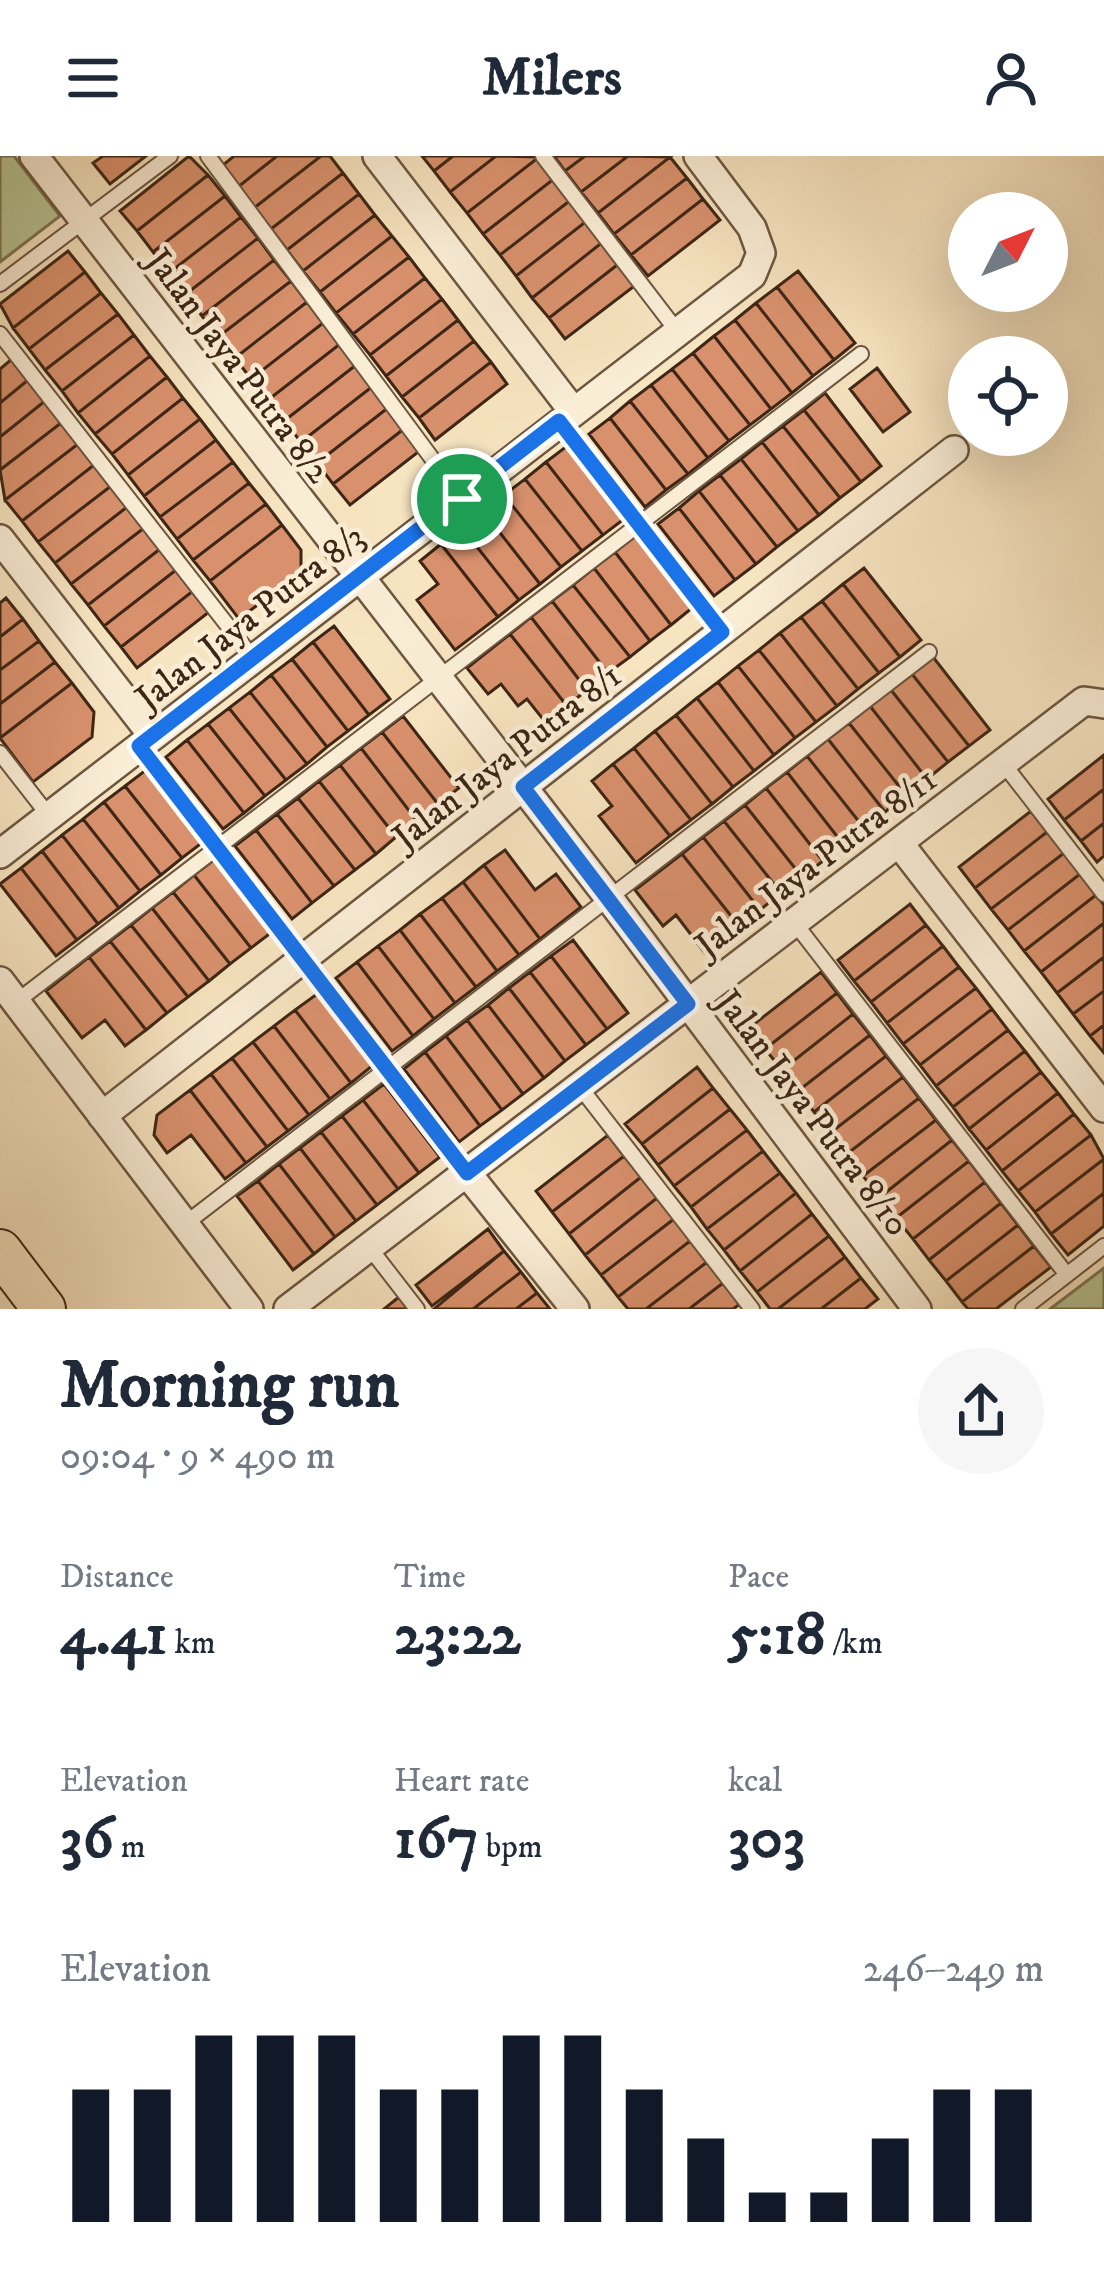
<!DOCTYPE html>
<meta charset="utf-8">
<style>
body{margin:0;font-family:"IM FELL DW Pica",serif;background:#f6f6f7;color:#1f2937;height:100vh;display:flex;flex-direction:column;font-size:45px;white-space:nowrap}
*{box-sizing:border-box;margin:0}
p{font-size:39px;color:#747a83}
.icon{flex:none;width:66px;height:66px;fill:none;stroke:currentColor;stroke-width:2;stroke-linecap:round;stroke-linejoin:round}
.map{position:relative;height:1153px;overflow:hidden}
.drawer{display:flex;flex-direction:column;background:#fff;flex:1}
.drawer>*{flex:none}
.needle{width:78px;rotate:48deg}
.fabs{position:absolute;left:948px;top:36px;display:grid;gap:24px}
.fabs a{display:grid;place-items:center;width:120px;height:120px;border-radius:50%;background:#fff;box-shadow:0 12px 48px #0002;font-size:60px}
.pin{position:absolute;display:grid;place-items:center;width:102px;height:102px;color:#fff;margin:-51px;border:6px solid #fff;border-radius:50%;box-shadow:0 3px 12px #0007}
.round{display:grid;place-items:center;flex:none;width:126px;height:126px;border-radius:63px;background:#f6f6f7}
.overview{display:flex;align-items:center;justify-content:space-between;height:204px;padding:0 60px}
h1{font-size:66px;font-weight:700;line-height:90px}
.figures{display:grid;grid-template-columns:repeat(3,1fr);gap:18px;height:204px;padding:12px 60px}
.figures div{display:grid;align-content:center}
.figures b{font-size:60px;font-weight:700}
.figures small{font-size:33px;font-weight:400}
.figures p{font-size:33px}
.chart{height:336px;padding:24px 60px}
.chart p{display:flex;justify-content:space-between}
.chart svg{width:100%;height:216px;margin-top:12px;stroke:#111827;stroke-width:6}
header{display:flex;justify-content:space-between;align-items:center;height:156px;padding:0 60px;background:#fff;font-size:54px;font-weight:700}
.map>svg:first-child{display:block}
</style>
<header><svg class="icon" aria-label="menu" viewBox="0 0 24 24"><path d="M4 6h16M4 12h16M4 18h16"/></svg>Milers<svg class="icon" aria-label="person" viewBox="0 0 24 24"><circle cx="12" cy="8" r="4"/><path d="M4 21q1-7 8-7t8 7"/></svg></header>
<div class="map">
<svg width="1104" height="1153" viewBox="0 0 1104 1153">
<rect width="100%" height="100%" fill="#f7e4c0"/>
<filter id="stains"><feTurbulence type="fractalNoise" baseFrequency=".00167" numOctaves="4"/><feColorMatrix values="0 0 0 0 .2 0 0 0 0 .09 0 0 0 0 .02 0 0 0 .5 -.17"/></filter>
<radialGradient id="worn" r=".72"><stop offset=".6" stop-color="#630" stop-opacity="0"/><stop offset="1" stop-color="#630" stop-opacity=".3"/></radialGradient>
<path fill="#b9c595" stroke="#7b7655" stroke-width="3" d="M 0,0 L 14,0 L 60,60 L 0,106 Z
M 1104,1112 L 1104,1153 L 1050,1153 Z"/>
<path fill="#d9916d" stroke="#3d2615" stroke-width="3" d="M 103,0 L 146,0 L 110,28 L 93,7 Z
M 189,0 L 208,19 L 137,75 L 120,55 Z
M 234,0 L 277,0 L 238,31 L 222,10 Z
M 277,0 L 321,0 L 254,52 L 238,31 Z
M 321,0 L 330,0 L 343,17 L 271,73 L 254,52 Z
M 422,0 L 453,0 L 434,15 Z
M 453,0 L 496,0 L 450,36 L 434,15 Z
M 496,0 L 539,1 L 467,57 L 450,36 Z
M 554,0 L 585,0 L 565,15 Z
M 585,0 L 628,0 L 581,36 L 565,15 Z
M 628,0 L 670,1 L 598,57 L 581,36 Z
M 539,1 L 555,22 L 483,78 L 467,57 Z
M 670,1 L 687,22 L 614,78 L 598,57 Z
M 343,17 L 359,38 L 287,94 L 271,73 Z
M 208,19 L 225,40 L 153,96 L 137,75 Z
M 555,22 L 572,43 L 500,99 L 483,78 Z
M 687,22 L 703,43 L 631,99 L 614,78 Z
M 359,38 L 375,59 L 303,115 L 287,94 Z
M 225,40 L 241,61 L 169,117 L 153,96 Z
M 572,43 L 588,64 L 516,120 L 500,99 Z
M 703,43 L 720,64 L 648,120 L 631,99 Z
M 375,59 L 392,80 L 320,136 L 303,115 Z
M 241,61 L 258,82 L 186,138 L 169,117 Z
M 588,64 L 604,85 L 532,142 L 516,120 Z
M 392,80 L 409,101 L 336,157 L 320,136 Z
M 258,82 L 274,104 L 202,160 L 186,138 Z
M 604,85 L 621,106 L 549,162 L 532,142 Z
M 68,95 L 85,116 L 13,172 L 0,148 Z
M 409,101 L 425,122 L 353,178 L 336,157 Z
M 274,104 L 291,125 L 218,181 L 202,160 Z
M 621,106 L 637,128 L 565,183 L 549,162 Z
M 798,115 L 855,187 L 834,204 L 777,131 Z
M 85,116 L 101,137 L 29,193 L 13,172 Z
M 425,122 L 442,143 L 370,199 L 353,178 Z
M 291,125 L 307,146 L 235,202 L 218,181 Z
M 777,131 L 834,204 L 813,220 L 756,147 Z
M 101,137 L 118,158 L 45,214 L 29,193 Z
M 442,143 L 458,164 L 386,220 L 370,199 Z
M 307,146 L 323,167 L 251,223 L 235,202 Z
M 756,147 L 813,220 L 792,237 L 735,164 Z
M 118,158 L 134,179 L 62,235 L 45,214 Z
M 458,164 L 474,185 L 402,241 L 386,220 Z
M 735,164 L 792,237 L 771,253 L 714,180 Z
M 323,167 L 340,188 L 268,244 L 251,223 Z
M 134,179 L 150,200 L 78,257 L 62,235 Z
M 714,180 L 771,253 L 750,269 L 693,197 Z
M 474,185 L 491,206 L 419,262 L 402,241 Z
M 340,188 L 356,209 L 284,265 L 268,244 Z
M 693,197 L 750,269 L 729,285 L 672,213 Z
M 150,200 L 167,221 L 95,278 L 78,257 Z
M 12,203 L 28,224 L 0,247 L 0,213 Z
M 491,206 L 507,228 L 435,284 L 419,262 Z
M 356,209 L 373,230 L 301,286 L 284,265 Z
M 877,212 L 910,256 L 883,276 L 850,233 Z
M 672,213 L 729,285 L 708,302 L 651,229 Z
M 167,221 L 183,242 L 112,298 L 95,278 Z
M 28,224 L 45,245 L 0,281 L 0,247 Z
M 651,229 L 708,302 L 688,318 L 630,245 Z
M 373,230 L 389,251 L 317,307 L 301,286 Z
M 825,237 L 881,310 L 861,326 L 804,254 Z
M 183,242 L 200,263 L 128,319 L 112,298 Z
M 45,245 L 61,267 L 0,314 L 0,281 Z
M 630,245 L 688,318 L 666,334 L 610,262 Z
M 389,251 L 405,272 L 333,328 L 317,307 Z
M 804,254 L 861,326 L 840,342 L 783,270 Z
M 610,262 L 666,334 L 645,351 L 589,278 Z
M 200,263 L 216,284 L 144,340 L 128,319 Z
M 61,267 L 78,288 L 5,344 L 0,314 Z
M 783,270 L 840,342 L 819,359 L 762,286 Z
M 405,272 L 422,293 L 350,349 L 333,328 Z
M 216,284 L 233,306 L 160,361 L 144,340 Z
M 762,286 L 819,359 L 798,375 L 741,303 Z
M 78,288 L 94,309 L 22,365 L 5,344 Z
M 567,290 L 624,363 L 603,379 L 546,306 Z
M 741,303 L 798,375 L 777,391 L 720,319 Z
M 233,306 L 249,327 L 177,383 L 160,361 Z
M 546,306 L 603,379 L 582,395 L 525,323 Z
M 94,309 L 111,330 L 38,386 L 22,365 Z
M 720,319 L 777,391 L 756,408 L 699,335 Z
M 525,323 L 582,395 L 561,411 L 504,339 Z
M 249,327 L 266,348 L 193,404 L 177,383 Z
M 111,330 L 127,351 L 55,407 L 38,386 Z
M 699,335 L 756,408 L 735,424 L 679,352 Z
M 504,339 L 561,411 L 540,428 L 483,355 Z
M 266,348 L 282,369 L 210,425 L 193,404 Z
M 127,351 L 144,372 L 71,428 L 55,407 Z
M 679,352 L 735,424 L 714,440 L 658,368 Z
M 483,355 L 540,428 L 519,444 L 462,372 Z
M 282,369 L 301,394 L 301,416 L 239,463 L 210,425 Z
M 144,372 L 160,393 L 88,449 L 71,428 Z
M 462,372 L 519,444 L 498,461 L 441,388 Z
M 635,380 L 692,452 L 671,469 L 615,396 Z
M 441,388 L 498,461 L 455,494 L 417,444 L 438,428 L 420,405 Z
M 160,393 L 176,414 L 104,470 L 88,449 Z
M 615,396 L 671,469 L 650,485 L 594,412 Z
M 594,412 L 650,485 L 630,501 L 573,429 Z
M 864,412 L 921,484 L 900,501 L 843,428 Z
M 176,414 L 193,435 L 121,491 L 104,470 Z
M 843,428 L 900,501 L 879,517 L 822,445 Z
M 573,429 L 630,501 L 608,517 L 552,445 Z
M 193,435 L 209,456 L 137,512 L 121,491 Z
M 6,442 L 23,463 L 0,481 L 0,447 Z
M 552,445 L 608,517 L 587,534 L 531,461 Z
M 822,445 L 879,517 L 858,533 L 801,461 Z
M 531,461 L 587,534 L 567,550 L 510,478 Z
M 801,461 L 858,533 L 837,550 L 780,477 Z
M 23,463 L 39,485 L 0,514 L 0,481 Z
M 334,470 L 390,543 L 369,559 L 313,486 Z
M 780,477 L 837,550 L 816,566 L 759,494 Z
M 510,478 L 567,550 L 546,567 L 527,543 L 518,550 L 501,528 L 488,538 L 467,512 Z
M 39,485 L 55,506 L 0,548 L 0,514 Z
M 313,486 L 369,559 L 348,575 L 292,503 Z
M 759,494 L 816,566 L 795,582 L 738,510 Z
M 933,501 L 990,574 L 969,590 L 912,518 Z
M 292,503 L 348,575 L 327,591 L 271,519 Z
M 55,506 L 72,527 L 0,582 L 0,548 Z
M 738,510 L 795,582 L 774,599 L 718,526 Z
M 912,518 L 969,590 L 948,606 L 891,534 Z
M 271,519 L 327,591 L 307,608 L 250,536 Z
M 718,526 L 774,599 L 754,615 L 697,542 Z
M 72,527 L 94,556 L 92,581 L 33,626 L 0,582 Z
M 891,534 L 948,606 L 927,623 L 870,550 Z
M 250,536 L 307,608 L 286,624 L 229,552 Z
M 697,542 L 754,615 L 733,631 L 676,559 Z
M 870,550 L 927,623 L 906,639 L 849,567 Z
M 229,552 L 286,624 L 265,640 L 208,568 Z
M 676,559 L 733,631 L 712,648 L 655,575 Z
M 403,560 L 459,632 L 438,648 L 382,576 Z
M 849,567 L 906,639 L 885,656 L 828,583 Z
M 208,568 L 265,640 L 244,657 L 187,584 Z
M 655,575 L 712,648 L 691,664 L 634,592 Z
M 382,576 L 438,648 L 417,665 L 361,592 Z
M 828,583 L 885,656 L 864,672 L 807,600 Z
M 187,584 L 244,657 L 223,673 L 166,601 Z
M 361,592 L 417,665 L 396,681 L 340,609 Z
M 634,592 L 691,664 L 670,680 L 613,608 Z
M 1104,599 L 1104,633 L 1064,664 L 1048,643 Z
M 807,600 L 864,672 L 843,688 L 787,616 Z
M 613,608 L 670,680 L 636,707 L 599,660 L 612,650 L 592,625 Z
M 340,609 L 396,681 L 376,698 L 319,625 Z
M 146,614 L 203,686 L 182,702 L 125,630 Z
M 787,616 L 843,688 L 823,705 L 766,632 Z
M 319,625 L 376,698 L 355,714 L 298,642 Z
M 125,630 L 182,702 L 161,719 L 104,646 Z
M 766,632 L 823,705 L 802,721 L 745,649 Z
M 1104,633 L 1104,667 L 1081,685 L 1064,664 Z
M 298,642 L 355,714 L 334,730 L 277,658 Z
M 104,646 L 161,719 L 140,735 L 83,663 Z
M 745,649 L 802,721 L 781,737 L 724,665 Z
M 1031,655 L 1047,676 L 975,732 L 959,711 Z
M 277,658 L 334,730 L 312,747 L 256,674 Z
M 83,663 L 140,735 L 119,752 L 62,679 Z
M 724,665 L 781,737 L 760,754 L 703,681 Z
M 1104,667 L 1104,700 L 1097,706 L 1081,685 Z
M 256,674 L 312,747 L 292,763 L 235,690 Z
M 1047,676 L 1064,697 L 991,753 L 975,732 Z
M 62,679 L 119,752 L 98,768 L 42,695 Z
M 703,681 L 760,754 L 739,770 L 682,698 Z
M 505,694 L 535,734 L 556,718 L 581,751 L 540,783 L 484,709 Z
M 42,695 L 98,768 L 77,784 L 21,712 Z
M 1064,697 L 1080,718 L 1008,774 L 991,753 Z
M 682,698 L 739,770 L 705,797 L 676,759 L 663,770 L 635,734 Z
M 215,703 L 272,776 L 251,792 L 194,719 Z
M 484,709 L 540,783 L 519,799 L 463,726 Z
M 21,712 L 77,784 L 56,800 L 0,728 Z
M 1080,718 L 1096,739 L 1024,795 L 1008,774 Z
M 194,719 L 251,792 L 230,808 L 173,736 Z
M 463,726 L 519,799 L 497,815 L 442,742 Z
M 173,736 L 230,808 L 209,825 L 152,752 Z
M 1096,739 L 1104,749 L 1104,767 L 1041,816 L 1024,795 Z
M 442,742 L 497,815 L 476,831 L 420,758 Z
M 910,748 L 926,769 L 854,825 L 838,804 Z
M 152,752 L 209,825 L 188,841 L 131,769 Z
M 420,758 L 476,831 L 455,847 L 400,774 Z
M 1104,767 L 1104,801 L 1057,837 L 1041,816 Z
M 131,769 L 188,841 L 167,857 L 110,785 Z
M 926,769 L 943,790 L 871,846 L 854,825 Z
M 400,774 L 455,847 L 434,863 L 378,790 Z
M 573,784 L 628,857 L 607,873 L 551,800 Z
M 110,785 L 167,857 L 146,874 L 89,801 Z
M 378,790 L 434,863 L 413,880 L 357,806 Z
M 943,790 L 959,811 L 887,867 L 871,846 Z
M 551,800 L 607,873 L 586,889 L 530,816 Z
M 89,801 L 146,874 L 125,890 L 105,864 L 82,882 L 46,835 Z
M 1104,801 L 1104,835 L 1073,858 L 1057,837 Z
M 357,806 L 413,880 L 392,895 L 336,822 Z
M 959,811 L 976,832 L 903,888 L 887,867 Z
M 530,816 L 586,889 L 565,905 L 509,832 Z
M 821,816 L 837,837 L 765,893 L 749,872 Z
M 509,832 L 565,905 L 544,922 L 488,849 Z
M 976,832 L 992,853 L 920,909 L 903,888 Z
M 1104,835 L 1104,869 L 1090,880 L 1073,858 Z
M 837,837 L 853,858 L 782,914 L 765,893 Z
M 317,838 L 372,910 L 351,927 L 295,854 Z
M 488,849 L 544,922 L 523,938 L 467,864 Z
M 992,853 L 1008,874 L 936,930 L 920,909 Z
M 295,854 L 351,927 L 330,943 L 274,870 Z
M 853,858 L 870,879 L 798,935 L 782,914 Z
M 467,864 L 523,938 L 502,954 L 446,880 Z
M 1104,869 L 1104,897 L 1090,880 Z
M 274,870 L 330,943 L 309,959 L 253,886 Z
M 1008,874 L 1025,895 L 953,951 L 936,930 Z
M 870,879 L 886,900 L 814,956 L 798,935 Z
M 446,880 L 502,954 L 480,970 L 425,896 Z
M 253,886 L 309,959 L 288,975 L 232,902 Z
M 1025,895 L 1041,916 L 969,973 L 953,951 Z
M 425,896 L 480,970 L 459,986 L 404,913 Z
M 886,900 L 903,921 L 830,977 L 814,956 Z
M 232,902 L 288,975 L 267,991 L 211,918 Z
M 697,911 L 713,932 L 642,988 L 625,968 Z
M 1041,916 L 1058,937 L 986,994 L 969,973 Z
M 211,918 L 267,991 L 246,1007 L 190,934 Z
M 903,921 L 919,942 L 847,998 L 830,977 Z
M 384,928 L 440,1001 L 419,1017 L 363,944 Z
M 713,932 L 730,953 L 658,1009 L 642,988 Z
M 190,934 L 246,1007 L 225,1023 L 191,979 L 167,997 L 154,979 L 157,959 Z
M 1058,937 L 1074,958 L 1002,1015 L 986,994 Z
M 919,942 L 936,964 L 863,1020 L 847,998 Z
M 363,944 L 419,1017 L 398,1033 L 342,960 Z
M 730,953 L 747,974 L 674,1030 L 658,1009 Z
M 1074,958 L 1091,979 L 1018,1035 L 1002,1015 Z
M 342,960 L 398,1033 L 377,1049 L 321,976 Z
M 936,964 L 952,984 L 880,1041 L 863,1020 Z
M 747,974 L 763,995 L 691,1051 L 674,1030 Z
M 321,976 L 377,1049 L 356,1065 L 300,992 Z
M 608,979 L 624,1000 L 552,1056 L 536,1035 Z
M 1091,979 L 1104,1003 L 1035,1056 L 1018,1035 Z
M 952,984 L 969,1005 L 896,1062 L 880,1041 Z
M 300,992 L 356,1065 L 335,1081 L 279,1008 Z
M 763,995 L 780,1017 L 707,1073 L 691,1051 Z
M 624,1000 L 641,1021 L 569,1078 L 552,1056 Z
M 1104,1003 L 1104,1037 L 1051,1078 L 1035,1056 Z
M 969,1005 L 985,1026 L 913,1083 L 896,1062 Z
M 279,1008 L 335,1081 L 314,1098 L 258,1025 Z
M 780,1017 L 796,1037 L 724,1094 L 707,1073 Z
M 641,1021 L 657,1042 L 585,1099 L 569,1078 Z
M 258,1025 L 314,1098 L 293,1114 L 237,1040 Z
M 985,1026 L 1001,1047 L 929,1104 L 913,1083 Z
M 796,1037 L 812,1058 L 740,1115 L 724,1094 Z
M 1104,1037 L 1104,1070 L 1068,1099 L 1051,1078 Z
M 657,1042 L 674,1063 L 601,1119 L 585,1099 Z
M 1001,1047 L 1018,1069 L 946,1125 L 929,1104 Z
M 812,1058 L 829,1080 L 757,1136 L 740,1115 Z
M 674,1063 L 690,1085 L 618,1141 L 601,1119 Z
M 1018,1069 L 1034,1090 L 962,1146 L 946,1125 Z
M 488,1073 L 504,1095 L 432,1150 L 416,1129 Z
M 829,1080 L 845,1101 L 778,1153 L 770,1153 L 757,1136 Z
M 690,1085 L 707,1106 L 646,1153 L 628,1153 L 618,1141 Z
M 1034,1090 L 1051,1111 L 996,1153 L 968,1153 L 962,1146 Z
M 504,1095 L 521,1116 L 473,1153 L 434,1153 Z
M 845,1101 L 861,1122 L 821,1153 L 778,1153 Z
M 707,1106 L 723,1127 L 689,1153 L 646,1153 Z
M 521,1116 L 537,1137 L 516,1153 L 473,1153 Z
M 861,1122 L 878,1143 L 865,1153 L 821,1153 Z
M 723,1127 L 740,1148 L 733,1153 L 689,1153 Z
M 537,1137 L 550,1153 L 516,1153 Z
M 399,1141 L 408,1153 L 384,1153 Z"/>
<g fill="none" stroke-linecap="round" stroke-linejoin="round">
<g stroke="#6c5640" stroke-width="18">
<path id="service" d="M 208,0 L 462,343
M 543,0 L 677,175
M 0,128 L 170,0
M 0,178 L 253,502
M 559,265 L 722,476
M 139,590 L 467,1017
M 0,597 L 49,660
M 1003,607 L 1104,738
M 794,766 L 1067,1119
M 16,846 L 861,198
M 580,931 L 752,1153
M 185,1068 L 929,496
M 369,1091 L 417,1153
M 1023,1153 L 1104,1090"/>
</g>
<g stroke="#6c5640" stroke-width="32">
<path id="minor" d="M 34,0 L 609,742 L 917,1153
M 377,0 L 573,255
M 0,383 L 153,580
M 899,687 L 1104,952
M 0,698 L 752,119 L 761,97 L 752,72 L 698,0
M 0,825 L 249,1153
M 102,960 L 954,294
M 467,1017 L 575,1153
M 288,1153 L 1084,545 L 1104,548"/>
</g>
<g stroke="#3d2615" stroke-width="46">
<path id="primary" d="M 0,1095 L 44,1153"/>
</g>
<use href="#service" stroke="#faedd6" stroke-width="14"/>
<use href="#minor" stroke="#faedd6" stroke-width="27"/>
<use href="#primary" stroke="#f7e4c0" stroke-width="42"/>
</g>
<g fill="none" stroke-linecap="round" stroke-linejoin="round">
<g stroke="#fff" stroke-width="24">
<path id="route" d="M 559,265 L 722,476 L 523,631 L 688,848 L 467,1017 L 139,590 Z"/>
</g>
<use href="#route" stroke="#1a73e8" stroke-width="15"/>
</g>
<g text-anchor="middle" stroke-width="9" stroke-linejoin="round" paint-order="stroke">
<g font-size="36" fill="#3d2615" stroke="#faedd6">
<text transform="translate(240 209) rotate(53)" y="13">Jalan Jaya Putra 8/2</text>
<text transform="translate(249 460) rotate(-38)" y="13">Jalan Jaya Putra 8/3</text>
<text transform="translate(506 599) rotate(-38)" y="13">Jalan Jaya Putra 8/1</text>
<text transform="translate(815 705) rotate(-37)" y="13">Jalan Jaya Putra 8/11</text>
<text transform="translate(814 956) rotate(53)" y="13">Jalan Jaya Putra 8/10</text>
</g>
</g>
<rect width="100%" height="100%" filter="url(#stains)"/>
<rect width="100%" height="100%" fill="url(#worn)"/>
</svg>
<div class="fabs">
<a><svg class="needle" viewBox="-14 -14 28 28"><path d="M0-13l5 13h-10z" fill="#e53935"/><path d="M0 13l5-13h-10z" fill="#747a83"/></svg></a>
<a><svg class="icon" aria-label="locate" viewBox="0 0 24 24"><circle cx="12" cy="12" r="6"/><path d="M12 2v4M12 18v4M2 12h4M18 12h4"/></svg></a>
</div>
<div class="pin" style="left:462px;top:343px;background:#1e9e55"><svg class="icon" aria-label="arrive" viewBox="0 0 24 24"><path d="M6 21V4h12l-3 4 3 4H6"/></svg></div>
</div>
<section class="drawer">
<div class="overview"><div><h1>Morning run</h1><p>09:04 · 9 × 490 m</p></div><a class="round"><svg class="icon" aria-label="share" viewBox="0 0 24 24"><path d="M12 15V3M7 8l5-5 5 5M5 13v7h14v-7"/></svg></a></div>
<div class="figures">
<div><p>Distance</p><b>4.41<small> km</small></b></div>
<div><p>Time</p><b>23:22</b></div>
<div><p>Pace</p><b>5:18<small> /km</small></b></div>
</div>
<div class="figures">
<div><p>Elevation</p><b>36<small> m</small></b></div>
<div><p>Heart rate</p><b>167<small> bpm</small></b></div>
<div><p>kcal</p><b>303</b></div>
</div>
<div class="chart"><p><span>Elevation</span>246–249 m</p>
<svg viewBox="0 0 160 44" preserveAspectRatio="none"><path d="M5 44V17M15 44V17M25 44V6M35 44V6M45 44V6M55 44V17M65 44V17M75 44V6M85 44V6M95 44V17M105 44V27M115 44V38M125 44V38M135 44V27M145 44V17M155 44V17"/></svg>
</div>
</section>
